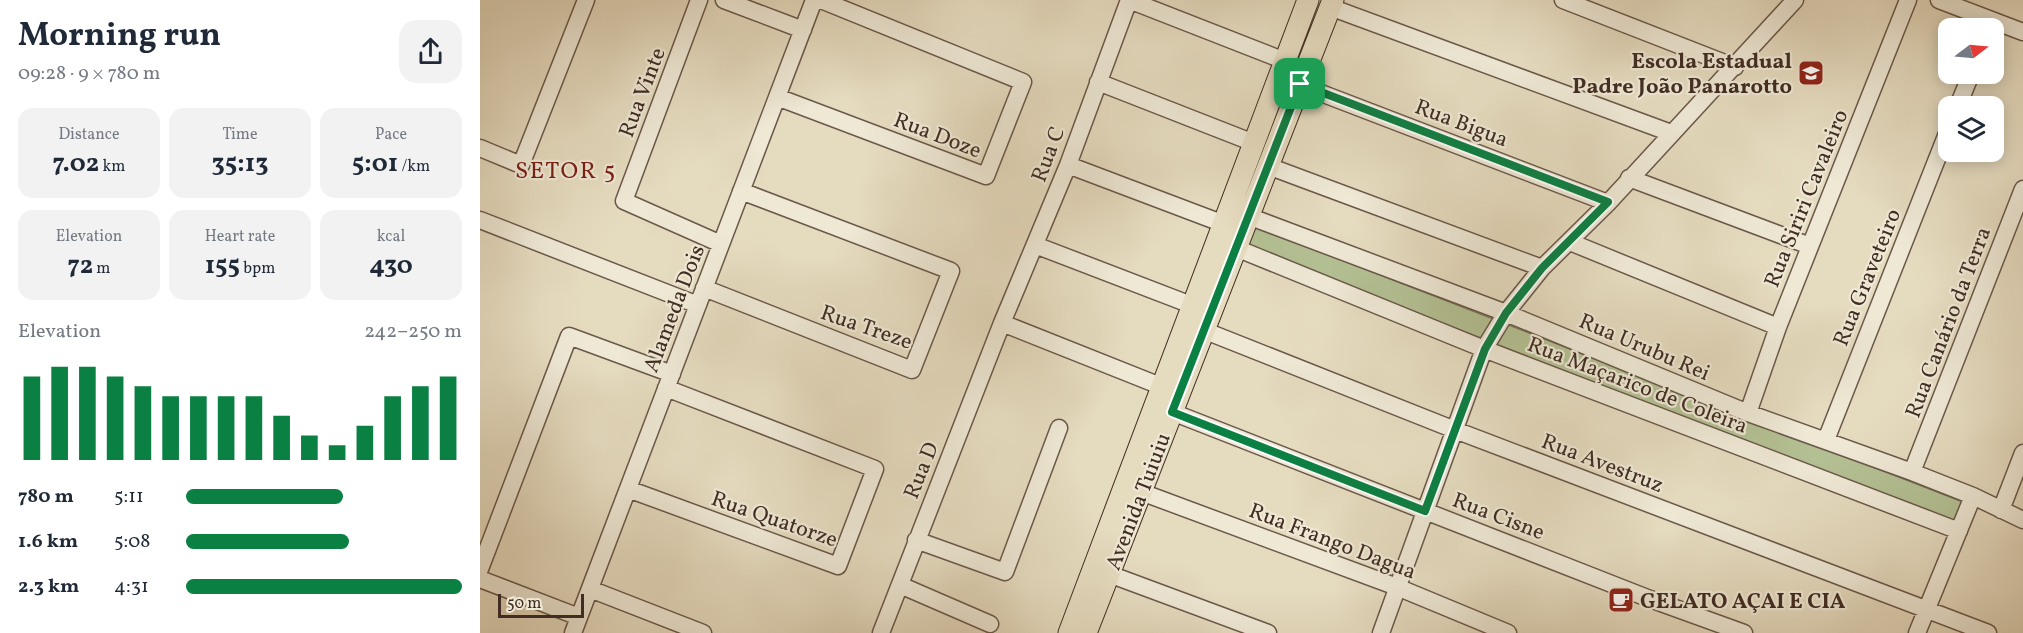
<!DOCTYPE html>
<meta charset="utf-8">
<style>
body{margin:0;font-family:Vollkorn,serif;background:#f2f2f3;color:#1f2937;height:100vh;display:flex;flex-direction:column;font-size:22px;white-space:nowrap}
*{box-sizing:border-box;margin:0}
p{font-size:20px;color:#747a83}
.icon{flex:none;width:33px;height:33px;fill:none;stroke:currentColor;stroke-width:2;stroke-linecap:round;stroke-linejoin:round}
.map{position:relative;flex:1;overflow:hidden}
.details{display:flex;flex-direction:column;background:#fff;width:480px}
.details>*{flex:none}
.needle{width:39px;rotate:74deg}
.buttons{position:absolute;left:1458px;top:18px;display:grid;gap:12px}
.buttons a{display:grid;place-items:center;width:66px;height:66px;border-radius:12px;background:#fff;box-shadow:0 3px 15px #0003;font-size:30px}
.scale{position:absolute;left:18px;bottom:15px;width:86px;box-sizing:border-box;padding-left:6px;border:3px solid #412d23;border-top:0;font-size:16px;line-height:21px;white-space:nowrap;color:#412d23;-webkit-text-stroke:4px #eee8d5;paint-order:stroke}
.pin{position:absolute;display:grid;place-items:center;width:51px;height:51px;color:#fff;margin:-26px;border-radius:12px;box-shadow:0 3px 9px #0006}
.round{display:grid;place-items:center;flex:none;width:63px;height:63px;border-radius:18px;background:#f2f2f3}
.summary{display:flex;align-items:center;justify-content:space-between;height:102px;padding:0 18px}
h1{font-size:33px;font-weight:700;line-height:45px}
.metrics{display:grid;grid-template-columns:repeat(3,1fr);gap:9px;height:102px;padding:6px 18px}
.metrics div{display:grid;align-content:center;border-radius:15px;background:#f2f2f3;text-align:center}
.metrics b{font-size:26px;font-weight:700}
.metrics small{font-size:16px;font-weight:400}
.metrics p{font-size:16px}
.chart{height:168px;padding:12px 18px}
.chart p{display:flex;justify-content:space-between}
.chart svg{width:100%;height:108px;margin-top:6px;stroke:#0b8043;stroke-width:6}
ul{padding:0 18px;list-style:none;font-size:20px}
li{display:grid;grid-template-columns:96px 72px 1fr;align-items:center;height:45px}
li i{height:15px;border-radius:8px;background:#0b8043}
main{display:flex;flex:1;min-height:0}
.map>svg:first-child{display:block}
</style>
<main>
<section class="details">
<div class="summary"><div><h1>Morning run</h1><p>09:28 · 9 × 780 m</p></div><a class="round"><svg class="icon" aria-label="share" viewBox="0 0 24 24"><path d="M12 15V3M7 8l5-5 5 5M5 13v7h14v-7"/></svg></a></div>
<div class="metrics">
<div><p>Distance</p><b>7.02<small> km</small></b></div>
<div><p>Time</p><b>35:13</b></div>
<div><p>Pace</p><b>5:01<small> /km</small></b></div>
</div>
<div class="metrics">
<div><p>Elevation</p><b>72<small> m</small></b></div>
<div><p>Heart rate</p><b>155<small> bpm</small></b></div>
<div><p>kcal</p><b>430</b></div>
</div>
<div class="chart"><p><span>Elevation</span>242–250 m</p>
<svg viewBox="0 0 160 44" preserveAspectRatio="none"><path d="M5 44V10M15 44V6M25 44V6M35 44V10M45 44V14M55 44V18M65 44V18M75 44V18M85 44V18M95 44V26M105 44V34M115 44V38M125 44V30M135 44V18M145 44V14M155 44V10"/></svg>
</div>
<ul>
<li><b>780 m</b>5:11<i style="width:57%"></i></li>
<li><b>1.6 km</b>5:08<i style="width:59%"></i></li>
<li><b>2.3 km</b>4:31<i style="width:100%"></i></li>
</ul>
</section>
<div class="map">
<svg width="1543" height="633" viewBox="0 0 1543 633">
<rect width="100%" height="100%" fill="#e5dbbf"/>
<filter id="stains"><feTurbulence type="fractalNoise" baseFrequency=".00333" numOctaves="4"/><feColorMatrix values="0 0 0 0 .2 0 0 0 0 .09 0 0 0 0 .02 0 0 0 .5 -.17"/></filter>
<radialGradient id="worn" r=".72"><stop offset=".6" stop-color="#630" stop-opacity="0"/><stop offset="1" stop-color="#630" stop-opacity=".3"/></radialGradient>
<path fill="#b3c093" stroke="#7a765b" stroke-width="1.5" d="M 772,225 L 1483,502 L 1474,524 L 764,245 Z"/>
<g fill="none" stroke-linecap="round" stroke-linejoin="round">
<g stroke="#6a584a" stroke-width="19">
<path id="minor" d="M 219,0 L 144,201 L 241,244
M 244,0 L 323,30
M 649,0 L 805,61
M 1083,0 L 1255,67
M 1459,0 L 1543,32
M 850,7 L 1191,133
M 618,82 L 774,143
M 820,85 L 1128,203
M 297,97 L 506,176 L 543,82 L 341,0
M 1478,106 L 1491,74
M 0,148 L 41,165 L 106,0
M 588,165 L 744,224
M 788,166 L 1062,268
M 1149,178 L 1330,246
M 768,216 L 1026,313 L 1268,413 L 1432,472 L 1493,496 L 1543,520
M 0,220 L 218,305
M 1090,242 L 1298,327
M 555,245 L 714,306
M 756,248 L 1004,349 L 1479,531
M 224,288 L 432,370 L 471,271 L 261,191
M 522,323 L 683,387
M 723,330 L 975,430 L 1508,633
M 692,412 L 1170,599 L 1264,633
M 1268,413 L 1298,327 L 1428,0
M 1346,440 L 1468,131
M 1432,472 L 1543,189
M 148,489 L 358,566 L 395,469 L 186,388
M 661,492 L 917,587 L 1028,633
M 1521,510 L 1543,453
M 436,540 L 525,572 L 579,428
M 0,569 L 89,336 L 192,374
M 629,574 L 788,633
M 0,579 L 99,617
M 420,585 L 510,624
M 110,589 L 223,633
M 93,633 L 334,0
M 401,633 L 522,323 L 588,165 L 649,0
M 901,633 L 1004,349 L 1026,313 L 1062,268 L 1128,203 L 1315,0
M 1437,633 L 1493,496"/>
</g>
<g stroke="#412d23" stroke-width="23">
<path id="major" d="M 589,633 L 828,0
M 606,633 L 853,0"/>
</g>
<use href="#minor" stroke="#eee8d5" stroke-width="16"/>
<use href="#major" stroke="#e5dbbf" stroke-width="21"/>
</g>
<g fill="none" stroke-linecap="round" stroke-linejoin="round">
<g stroke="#fff" stroke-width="12">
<path id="route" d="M 820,84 L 1128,202 L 1062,268 L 1026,313 L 1005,349 L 945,511 L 692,412 Z"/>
</g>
<use href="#route" stroke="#0b8043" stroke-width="8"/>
</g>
<defs>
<g id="school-square" transform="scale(1.35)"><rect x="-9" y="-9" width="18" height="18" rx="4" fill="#8f2418" stroke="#eee8d5"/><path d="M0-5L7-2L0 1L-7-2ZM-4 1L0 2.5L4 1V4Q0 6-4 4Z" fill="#fff"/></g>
<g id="cafe-square" transform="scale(1.35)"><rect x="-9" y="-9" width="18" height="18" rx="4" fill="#8f2418" stroke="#eee8d5"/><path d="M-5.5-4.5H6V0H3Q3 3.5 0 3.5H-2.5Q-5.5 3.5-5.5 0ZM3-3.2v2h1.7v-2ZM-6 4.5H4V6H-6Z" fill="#fff"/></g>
</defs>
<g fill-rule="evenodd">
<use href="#school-square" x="1331" y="73"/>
<use href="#cafe-square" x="1141" y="600"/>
</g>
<g text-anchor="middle" stroke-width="4.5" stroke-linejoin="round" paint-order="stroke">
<g font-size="22" font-weight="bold" fill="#412d23" stroke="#eee8d5" text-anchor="end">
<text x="1312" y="68">Escola Estadual<tspan x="1312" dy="25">Padre João Panarotto</tspan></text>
<text x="1160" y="608" text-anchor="start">GELATO AÇAI E CIA</text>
</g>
<g font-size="22" fill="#412d23" stroke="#eee8d5">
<text transform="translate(161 92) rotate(-69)" y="8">Rua Vinte</text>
<text transform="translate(982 122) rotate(21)" y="8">Rua Bigua</text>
<text transform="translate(458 134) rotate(21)" y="8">Rua Doze</text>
<text transform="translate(567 154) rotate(-69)" y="8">Rua C</text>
<text transform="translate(1325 198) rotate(-68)" y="8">Rua Siriri Cavaleiro</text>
<text transform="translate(1386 277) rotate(-68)" y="8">Rua Graveteiro</text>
<text transform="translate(193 308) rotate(-69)" y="8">Alameda Dois</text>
<text transform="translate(1467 322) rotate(-69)" y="8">Rua Canário da Terra</text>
<text transform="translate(387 326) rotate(19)" y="8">Rua Treze</text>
<text transform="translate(1165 346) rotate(23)" y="8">Rua Urubu Rei</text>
<text transform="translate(1158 384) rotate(21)" y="8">Rua Maçarico de Coleira</text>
<text transform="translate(1123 462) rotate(21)" y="8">Rua Avestruz</text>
<text transform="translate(440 470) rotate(-68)" y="8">Rua D</text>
<text transform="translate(657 501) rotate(-69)" y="8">Avenida Tuiuiu</text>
<text transform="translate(1019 515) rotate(21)" y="8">Rua Cisne</text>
<text transform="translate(295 518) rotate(19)" y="8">Rua Quatorze</text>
<text transform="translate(853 540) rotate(21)" y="8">Rua Frango Dagua</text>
</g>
<g font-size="24" letter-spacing="1.5" fill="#7a1f14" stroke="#eee8d5">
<text x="86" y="178">SETOR 5</text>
</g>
</g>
<rect width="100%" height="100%" filter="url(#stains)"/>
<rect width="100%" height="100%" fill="url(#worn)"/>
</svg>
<div class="buttons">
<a><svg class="needle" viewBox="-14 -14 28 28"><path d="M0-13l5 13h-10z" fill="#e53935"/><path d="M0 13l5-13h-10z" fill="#747a83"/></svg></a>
<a><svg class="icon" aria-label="layers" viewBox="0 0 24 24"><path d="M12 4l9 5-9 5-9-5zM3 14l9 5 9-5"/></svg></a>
</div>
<div class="scale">50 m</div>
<div class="pin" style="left:820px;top:84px;background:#1e9e55"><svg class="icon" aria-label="arrive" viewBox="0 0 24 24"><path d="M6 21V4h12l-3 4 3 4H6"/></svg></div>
</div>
</main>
